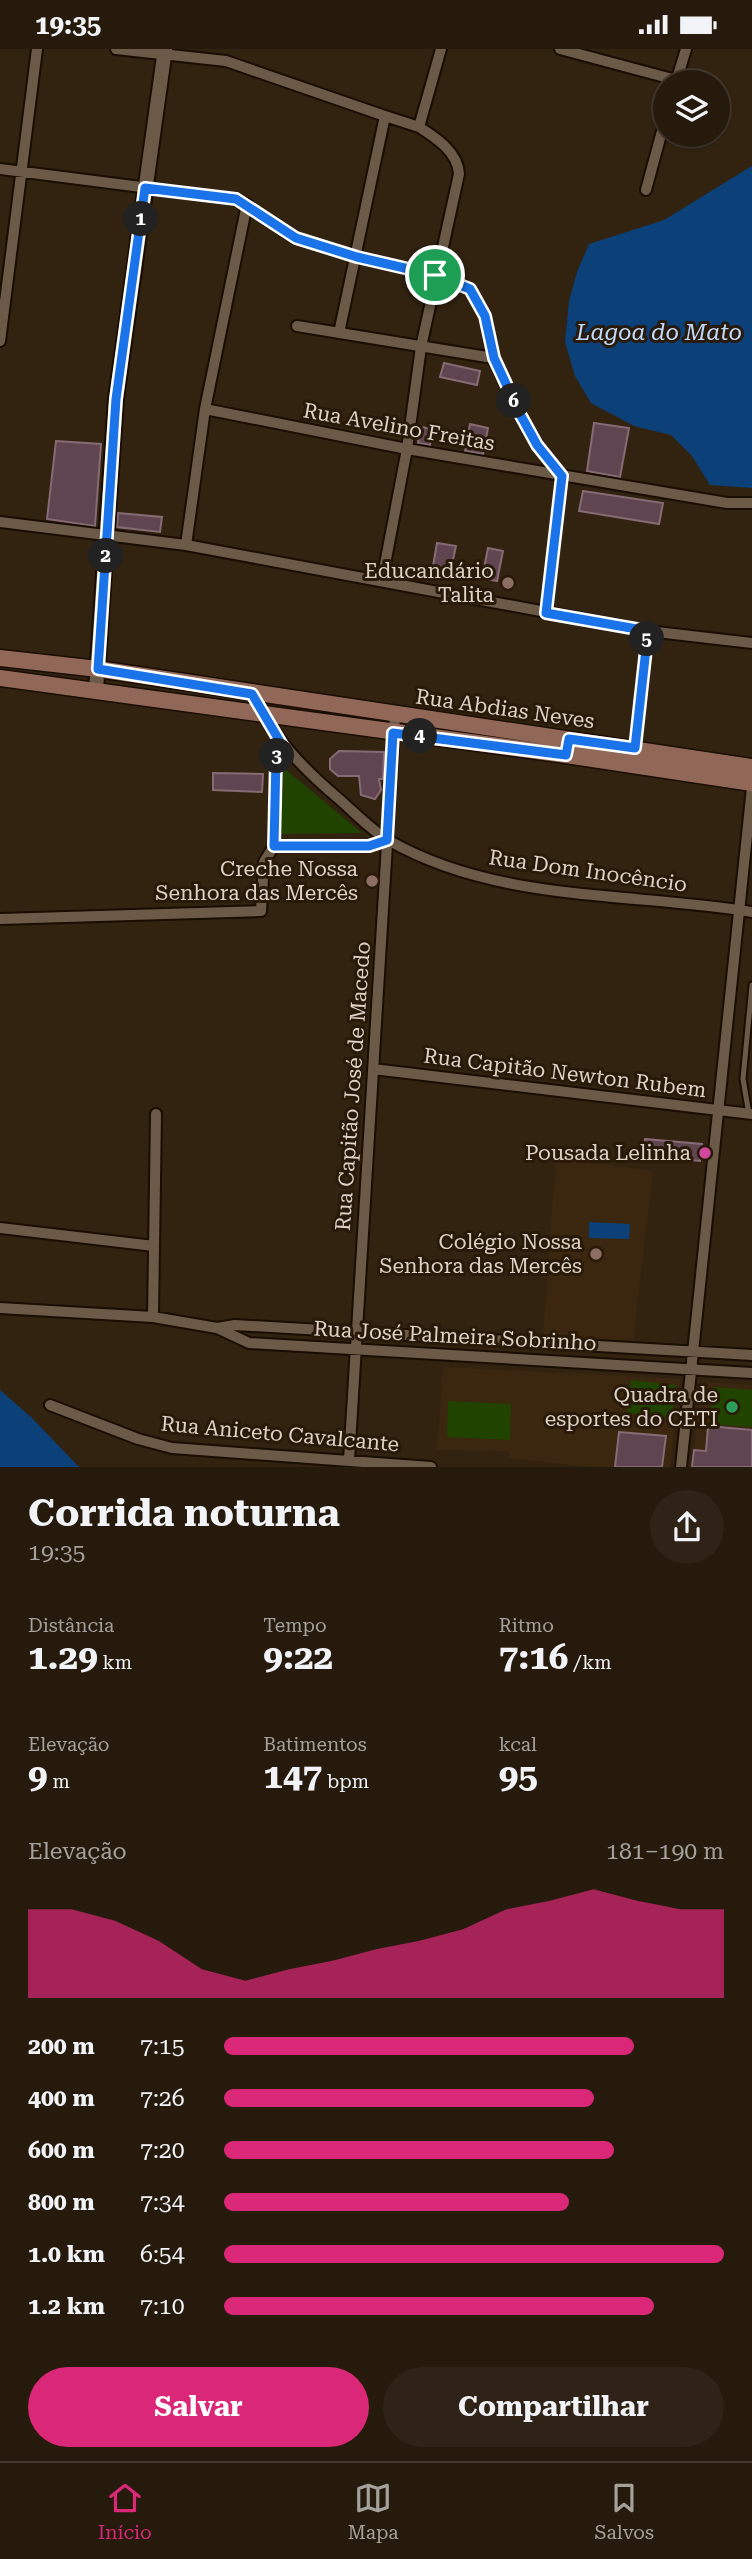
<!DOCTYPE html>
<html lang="pt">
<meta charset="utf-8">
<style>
body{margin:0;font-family:"Roboto Serif",serif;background:#2e2316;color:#f1f3f6;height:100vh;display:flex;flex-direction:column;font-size:26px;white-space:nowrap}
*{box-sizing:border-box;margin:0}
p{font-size:23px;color:#a4a19d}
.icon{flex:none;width:38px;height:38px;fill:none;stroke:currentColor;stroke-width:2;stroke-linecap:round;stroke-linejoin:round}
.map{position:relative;height:1418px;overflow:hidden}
.panel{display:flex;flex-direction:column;background:#261a0d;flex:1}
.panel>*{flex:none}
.fabs{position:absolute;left:653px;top:21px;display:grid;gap:14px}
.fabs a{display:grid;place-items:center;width:77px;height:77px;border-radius:50%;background:#261a0d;box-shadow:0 2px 5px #0004,0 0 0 2px #42382e;font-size:35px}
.pin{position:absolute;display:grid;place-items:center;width:60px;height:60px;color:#fff;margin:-30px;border:4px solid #fff;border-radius:50%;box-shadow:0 2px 7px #0007}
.km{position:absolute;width:35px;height:35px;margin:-18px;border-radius:50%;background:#222;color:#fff;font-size:19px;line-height:35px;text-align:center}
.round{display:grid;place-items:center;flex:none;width:74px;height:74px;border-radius:37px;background:#2e2316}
.head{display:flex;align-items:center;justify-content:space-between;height:119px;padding:0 28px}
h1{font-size:38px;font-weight:700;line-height:52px}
.metrics{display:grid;grid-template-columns:repeat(3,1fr);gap:10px;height:119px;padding:7px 28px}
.metrics div{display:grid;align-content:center}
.metrics b{font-size:35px;font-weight:700}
.metrics small{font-size:19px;font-weight:400}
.metrics p{font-size:19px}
.chart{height:196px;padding:14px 28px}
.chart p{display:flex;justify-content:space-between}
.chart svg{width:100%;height:126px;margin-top:7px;fill:#db2777;opacity:.7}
.cta{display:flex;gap:14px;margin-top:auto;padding:14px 28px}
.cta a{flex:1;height:80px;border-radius:42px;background:#db2777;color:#fff;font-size:28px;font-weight:700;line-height:80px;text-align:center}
.cta a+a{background:#2e2316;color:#f1f3f6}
ul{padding:0 28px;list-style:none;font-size:23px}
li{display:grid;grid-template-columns:112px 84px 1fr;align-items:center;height:52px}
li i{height:18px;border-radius:9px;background:#db2777}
.status{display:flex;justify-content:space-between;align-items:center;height:49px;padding:0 35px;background:#261a0d;direction:ltr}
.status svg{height:19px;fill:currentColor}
.dock{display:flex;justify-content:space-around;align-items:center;height:98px;border-top:2px solid #42382e;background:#261a0d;font-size:19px;color:#a4a19d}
.dock a{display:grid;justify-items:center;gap:4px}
.dock .selected{color:#db2777}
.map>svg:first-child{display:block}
</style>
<div class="status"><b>19:35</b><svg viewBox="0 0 49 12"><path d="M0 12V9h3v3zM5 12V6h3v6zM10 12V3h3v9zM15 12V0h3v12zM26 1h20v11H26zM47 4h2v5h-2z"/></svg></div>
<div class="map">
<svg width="752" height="1418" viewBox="0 0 752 1418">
<rect width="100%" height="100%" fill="#322311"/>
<path fill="#3b270f" d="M 556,1109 L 653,1122 L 633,1292 L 543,1288 Z
M 443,1318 L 680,1330 L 670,1418 L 590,1418 L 509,1409 L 509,1402 L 437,1401 Z
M 701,1333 L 752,1336 L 752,1418 L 692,1418 Z"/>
<path fill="#214300" d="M 280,716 L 362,784 L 279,785 Z
M 631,1331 L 676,1336 L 672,1369 L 627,1364 Z
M 713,1338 L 752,1341 L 752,1378 L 710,1375 Z
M 448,1352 L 511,1355 L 510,1391 L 447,1388 Z"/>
<path fill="#0b4078" d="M 752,117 L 752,439 L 710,436 L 692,407 L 671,386 L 634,377 L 591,354 L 575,327 L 565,293 L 569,252 L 577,223 L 589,195 L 664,171 Z
M 589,1173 L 630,1175 L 629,1190 L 589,1189 Z
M 0,1341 L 32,1369 L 79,1418 L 0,1418 Z"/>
<path fill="#5f454f" stroke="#866b74" stroke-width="2" d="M 444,314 L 480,322 L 477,336 L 440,328 Z
M 594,374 L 629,379 L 620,428 L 587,422 Z
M 470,375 L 488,379 L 483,405 L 465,402 Z
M 421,378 L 433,380 L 430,396 L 418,394 Z
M 56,392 L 101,395 L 95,477 L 47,470 Z
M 583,442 L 663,454 L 659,475 L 579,462 Z
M 118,464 L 162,468 L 160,483 L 117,478 Z
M 437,494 L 456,497 L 451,520 L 433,517 Z
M 488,499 L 503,502 L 497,532 L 482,529 Z
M 339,702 L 384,703 L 383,730 L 379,730 L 381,741 L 375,750 L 361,746 L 359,727 L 338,727 L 330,720 L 330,710 Z
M 213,724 L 263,725 L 262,743 L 213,741 Z
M 645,1090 L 702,1095 L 700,1112 L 644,1107 Z
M 708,1377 L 752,1381 L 752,1418 L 692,1418 L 694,1401 L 706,1402 Z
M 619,1383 L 666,1387 L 662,1418 L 615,1418 Z"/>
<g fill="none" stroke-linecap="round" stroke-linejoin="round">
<g stroke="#190c00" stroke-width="9">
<path id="service" d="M 749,1065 L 743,1030 L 752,936"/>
</g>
<g stroke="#190c00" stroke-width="14">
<path id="minor" d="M 116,0 L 226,12 L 385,67
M 560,0 L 676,31
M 676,33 L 686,0
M 0,120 L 235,150 L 296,189 L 357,208 L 435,226 L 470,240 L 485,267 L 493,309 L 520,365 L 537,396 L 562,427 L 546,564
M 646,141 L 665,71
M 297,277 L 493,309
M 339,284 L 385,67 L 419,78 L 441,0
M 0,292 L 37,0
M 205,360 L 407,400 L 727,454 L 752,454
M 0,473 L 186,496 L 648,582 L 752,594
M 186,496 L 205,360 L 247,155
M 382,531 L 407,400 L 421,298 L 459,125 C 458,103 435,88 419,78
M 252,645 C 274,689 302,719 339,750 C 355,764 371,781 388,791 C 497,854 632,843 752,863
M 635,699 L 648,582
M 274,797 L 370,797 L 387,791
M 0,870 L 261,862 L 264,813 L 274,797 L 276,710 L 282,696
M 373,1020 L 752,1065
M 0,1179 L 154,1197
M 0,1259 L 153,1268 L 217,1279 L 235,1276 L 752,1306
M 153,1268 L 156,1065
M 217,1279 L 249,1294 L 752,1324
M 50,1356 L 138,1390 L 172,1399 L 431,1418
M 349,1411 L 395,666
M 681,1418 L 752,738"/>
</g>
<g stroke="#190c00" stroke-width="18">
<path id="tertiary" d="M 96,641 L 116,350 L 165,0"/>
</g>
<g stroke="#190c00" stroke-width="19">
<path id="secondary" d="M 0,609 L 98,620 L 752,718
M 0,629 L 566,706 L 752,734"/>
</g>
<use href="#service" stroke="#6b5a47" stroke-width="5"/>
<use href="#minor" stroke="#6b5a47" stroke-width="10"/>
<use href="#tertiary" stroke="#6b5a47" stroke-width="14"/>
<use href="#secondary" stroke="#916857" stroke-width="16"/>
</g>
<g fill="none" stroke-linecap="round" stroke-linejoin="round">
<g stroke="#fff" stroke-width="14">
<path id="route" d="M 145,139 L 236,150 L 296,189 L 357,208 L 435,226 L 470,240 L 485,267 L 494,309 L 520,365 L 537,396 L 562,427 L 546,564 L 648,582 L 635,699 L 569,690 L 566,706 L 393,684 L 387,791 L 369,797 L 274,797 L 276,710 L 282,696 L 252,645 L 98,620 L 116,350 Z"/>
</g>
<use href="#route" stroke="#1a73e8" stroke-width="9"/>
</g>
<g fill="#8d6e63" stroke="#281908" stroke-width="2.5">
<circle cx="508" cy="534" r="7"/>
<circle cx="372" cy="832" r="7"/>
<circle cx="596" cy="1205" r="7"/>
</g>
<circle fill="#d1479c" stroke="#281908" stroke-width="2.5" cx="705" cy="1104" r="7"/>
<circle fill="#2e9e5b" stroke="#281908" stroke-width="2.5" cx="732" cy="1358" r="7"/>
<g text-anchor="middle" stroke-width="6" stroke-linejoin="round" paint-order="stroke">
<g font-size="21" fill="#ddd2c8" stroke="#281908">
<text transform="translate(399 378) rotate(10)" y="7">Rua Avelino Freitas</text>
<text transform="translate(505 660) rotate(8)" y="7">Rua Abdias Neves</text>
<text transform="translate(588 822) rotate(8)" y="7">Rua Dom Inocêncio</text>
<text transform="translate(565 1024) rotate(7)" y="7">Rua Capitão Newton Rubem</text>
<text transform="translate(353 1037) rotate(-86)" y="7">Rua Capitão José de Macedo</text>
<text transform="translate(455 1287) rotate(3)" y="7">Rua José Palmeira Sobrinho</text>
<text transform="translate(280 1385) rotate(5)" y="7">Rua Aniceto Cavalcante</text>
</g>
<g font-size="21" fill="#ddd2c8" stroke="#281908" text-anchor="end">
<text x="494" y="529">Educandário<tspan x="494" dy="24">Talita</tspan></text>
<text x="358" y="827">Creche Nossa<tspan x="358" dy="24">Senhora das Mercês</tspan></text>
<text x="691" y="1111">Pousada Lelinha</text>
<text x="582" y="1200">Colégio Nossa<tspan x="582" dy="24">Senhora das Mercês</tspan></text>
<text x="718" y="1353">Quadra de<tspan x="718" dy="24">esportes do CETI</tspan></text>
</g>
<g font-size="23" font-style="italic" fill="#bfdafc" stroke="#281908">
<text x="659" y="291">Lagoa do Mato</text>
</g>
</g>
</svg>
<div class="fabs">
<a><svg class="icon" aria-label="layers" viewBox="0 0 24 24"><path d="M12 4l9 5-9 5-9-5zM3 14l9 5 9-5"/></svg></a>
</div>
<div class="pin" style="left:435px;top:226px;background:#1e9e55"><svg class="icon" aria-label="arrive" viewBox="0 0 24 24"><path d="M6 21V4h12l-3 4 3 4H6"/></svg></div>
<b class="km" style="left:141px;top:170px">1</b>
<b class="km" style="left:106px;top:507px">2</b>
<b class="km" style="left:277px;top:707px">3</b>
<b class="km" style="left:420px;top:687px">4</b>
<b class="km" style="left:647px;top:590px">5</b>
<b class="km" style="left:514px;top:352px">6</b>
</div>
<section class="panel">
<div class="head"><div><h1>Corrida noturna</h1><p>19:35</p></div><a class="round"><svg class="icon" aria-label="share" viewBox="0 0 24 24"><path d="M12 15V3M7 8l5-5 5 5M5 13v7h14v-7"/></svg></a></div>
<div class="metrics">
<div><p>Distância</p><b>1.29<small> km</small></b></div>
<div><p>Tempo</p><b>9:22</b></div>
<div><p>Ritmo</p><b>7:16<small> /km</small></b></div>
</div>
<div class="metrics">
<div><p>Elevação</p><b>9<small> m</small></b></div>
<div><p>Batimentos</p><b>147<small> bpm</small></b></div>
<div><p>kcal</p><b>95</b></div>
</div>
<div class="chart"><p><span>Elevação</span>181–190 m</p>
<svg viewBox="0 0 160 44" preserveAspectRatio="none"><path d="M0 44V13L10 13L20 17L30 24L40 34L50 38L60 34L70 31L80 27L90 24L100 20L110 13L120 10L130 6L140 10L150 13L160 13V44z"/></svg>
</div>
<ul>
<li><b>200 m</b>7:15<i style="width:82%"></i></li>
<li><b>400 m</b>7:26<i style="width:74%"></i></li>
<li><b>600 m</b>7:20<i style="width:78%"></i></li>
<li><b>800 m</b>7:34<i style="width:69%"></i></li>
<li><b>1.0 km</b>6:54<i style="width:100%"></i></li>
<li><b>1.2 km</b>7:10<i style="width:86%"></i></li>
</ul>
<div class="cta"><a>Salvar</a><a>Compartilhar</a></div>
</section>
<nav class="dock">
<a class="selected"><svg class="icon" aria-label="home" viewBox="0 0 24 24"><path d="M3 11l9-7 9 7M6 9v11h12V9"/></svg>Início</a>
<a><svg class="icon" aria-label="map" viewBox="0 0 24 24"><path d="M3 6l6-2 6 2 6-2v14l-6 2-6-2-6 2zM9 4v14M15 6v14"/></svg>Mapa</a>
<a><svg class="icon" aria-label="saved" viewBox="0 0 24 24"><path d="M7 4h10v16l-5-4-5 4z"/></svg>Salvos</a>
</nav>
